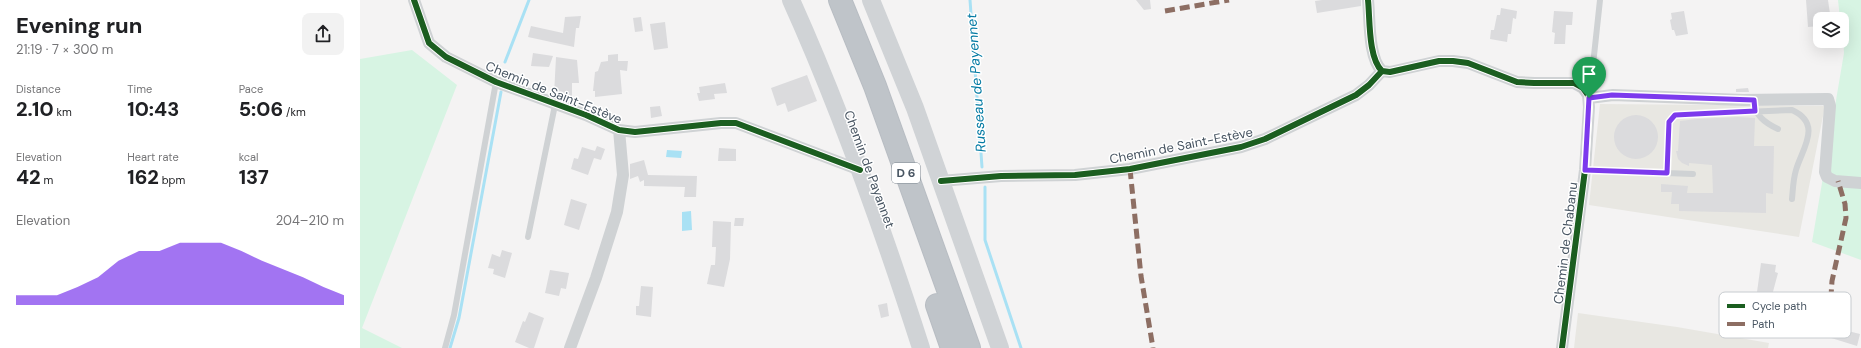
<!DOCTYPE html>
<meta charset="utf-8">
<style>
body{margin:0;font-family:"DM Sans",sans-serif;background:#f2f2f2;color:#202124;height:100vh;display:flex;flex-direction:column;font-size:15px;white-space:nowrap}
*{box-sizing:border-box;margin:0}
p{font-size:13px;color:#757577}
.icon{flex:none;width:22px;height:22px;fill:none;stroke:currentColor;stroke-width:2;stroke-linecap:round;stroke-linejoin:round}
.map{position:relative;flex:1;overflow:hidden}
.details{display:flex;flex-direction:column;background:#fff;width:360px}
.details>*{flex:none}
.buttons{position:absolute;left:1453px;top:12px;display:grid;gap:8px}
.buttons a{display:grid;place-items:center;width:36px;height:36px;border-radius:8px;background:#fff;box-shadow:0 4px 16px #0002;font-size:20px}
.pin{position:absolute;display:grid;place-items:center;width:34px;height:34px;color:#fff;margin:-41px -17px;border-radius:50% 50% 50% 0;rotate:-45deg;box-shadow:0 0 4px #0007}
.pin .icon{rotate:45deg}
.round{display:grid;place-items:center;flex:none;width:42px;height:42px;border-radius:8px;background:#f2f2f2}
.headline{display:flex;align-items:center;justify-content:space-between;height:68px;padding:0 16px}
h1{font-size:22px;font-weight:800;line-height:30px}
.stats{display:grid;grid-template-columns:repeat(3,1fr);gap:6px;height:68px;padding:4px 16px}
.stats div{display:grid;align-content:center}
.stats b{font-size:20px;font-weight:800}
.stats small{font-size:11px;font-weight:400}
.stats p{font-size:11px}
.chart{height:112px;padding:8px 16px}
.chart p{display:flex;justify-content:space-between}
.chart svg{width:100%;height:72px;margin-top:4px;fill:#7c3aed;opacity:.7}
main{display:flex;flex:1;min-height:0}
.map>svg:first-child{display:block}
</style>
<main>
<section class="details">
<div class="headline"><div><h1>Evening run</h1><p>21:19 · 7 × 300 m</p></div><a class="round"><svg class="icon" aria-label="share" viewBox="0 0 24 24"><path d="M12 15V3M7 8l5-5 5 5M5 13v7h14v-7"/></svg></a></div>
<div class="stats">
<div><p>Distance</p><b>2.10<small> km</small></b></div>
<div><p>Time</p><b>10:43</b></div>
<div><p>Pace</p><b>5:06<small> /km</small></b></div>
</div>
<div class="stats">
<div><p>Elevation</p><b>42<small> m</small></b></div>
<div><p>Heart rate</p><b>162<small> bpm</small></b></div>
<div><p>kcal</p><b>137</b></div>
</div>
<div class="chart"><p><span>Elevation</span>204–210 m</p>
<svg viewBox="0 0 160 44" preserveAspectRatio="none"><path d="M0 44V38L10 38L20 38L30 33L40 27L50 17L60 11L70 11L80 6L90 6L100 6L110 11L120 17L130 22L140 27L150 33L160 38V44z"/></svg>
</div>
</section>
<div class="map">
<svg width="1501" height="348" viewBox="0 0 1501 348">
<rect width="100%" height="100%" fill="#f4f3f3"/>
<path fill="#e8e7e2" d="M 1240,104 L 1465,106 L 1439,237 L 1229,205 Z
M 1218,313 L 1317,327 L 1409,343 L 1408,348 L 1214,348 Z"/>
<path fill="#d7f4e3" d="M 1478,0 L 1501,0 L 1501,260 L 1452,242 L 1484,53 L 1482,19 L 1480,19 Z
M 52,50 L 97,85 L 2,328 L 42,348 L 0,348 L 0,59 Z"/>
<path fill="#a9e1f4" d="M 307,150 L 322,151 L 321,158 L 306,157 Z
M 331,211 L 332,230 L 322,231 L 322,212 Z"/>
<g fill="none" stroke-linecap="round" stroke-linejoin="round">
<path stroke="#a9e1f4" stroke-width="3" d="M 610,0 L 622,167
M 145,62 L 169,0
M 625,187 L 625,240 L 661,348
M 90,348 L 99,318 L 141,92"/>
</g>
<path fill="#dbdbdd" d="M 776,0 L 790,0 L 791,9 L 784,10 Z
M 962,0 L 1001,0 L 1001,6 L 957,13 L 955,1 Z
M 1446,0 L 1468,0 L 1470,14 L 1462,14 L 1463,19 L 1460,19 L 1460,26 L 1448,27 Z
M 1141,8 L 1157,11 L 1156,19 L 1153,18 L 1151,34 L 1148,34 L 1147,42 L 1130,39 L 1131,30 L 1134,30 L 1137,15 L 1140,15 Z
M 1194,11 L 1213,12 L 1212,25 L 1206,25 L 1205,44 L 1194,44 L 1195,33 L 1192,32 Z
M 1324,11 L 1328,34 L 1316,36 L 1314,30 L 1312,30 L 1310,20 L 1312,19 L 1311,13 Z
M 221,16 L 219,28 L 216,28 L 214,47 L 168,37 L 171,26 L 203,33 L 205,17 Z
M 281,17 L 283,31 L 275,32 L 273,18 Z
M 305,22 L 308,48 L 294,50 L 290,24 Z
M 173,53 L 193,56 L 189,67 L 171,66 Z
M 258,54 L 258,61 L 268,61 L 267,71 L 260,70 L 262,94 L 235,97 L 235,91 L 233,91 L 235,72 L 238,71 L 241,62 L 248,61 L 248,55 Z
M 196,57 L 217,60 L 219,83 L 212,83 L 212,99 L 204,99 L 194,95 Z
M 447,75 L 457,101 L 428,112 L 425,103 L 417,106 L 411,88 Z
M 365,83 L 367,93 L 354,94 L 355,99 L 339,101 L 337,93 L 340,93 L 339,87 Z
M 1388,88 L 1389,92 L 1376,92 L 1376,89 Z
M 300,106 L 302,116 L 291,118 L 290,107 Z
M1254 137a22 22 0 1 1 44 0a22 22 0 1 1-44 0Z
M 1378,117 L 1395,118 L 1394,146 L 1414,146 L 1413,194 L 1406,193 L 1406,213 L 1319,211 L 1319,204 L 1311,204 L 1312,192 L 1301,192 L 1301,184 L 1328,186 L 1327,193 L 1353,193 L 1352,165 L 1329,163 L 1329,166 L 1322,163 L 1318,159 L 1316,151 L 1318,151 L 1320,121 L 1337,119 Z
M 237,146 L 245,149 L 241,160 L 234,158 L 228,175 L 211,169 L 214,158 L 218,159 L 222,147 L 235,151 Z
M 359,148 L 376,149 L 376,161 L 358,161 Z
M 284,160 L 288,175 L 337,176 L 336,197 L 324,197 L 325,187 L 284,186 L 284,180 L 280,182 L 278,176 L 270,179 L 270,164 Z
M 211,199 L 227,204 L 219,230 L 204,225 Z
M 375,218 L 384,218 L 383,226 L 374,226 Z
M 353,221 L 371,222 L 370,259 L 364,287 L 347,284 L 351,265 L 355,265 L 356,247 L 352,247 Z
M 142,250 L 152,253 L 145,278 L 133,274 L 134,269 L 128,268 L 132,254 L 140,257 Z
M 1401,263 L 1416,265 L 1415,272 L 1418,273 L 1407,314 L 1392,311 L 1396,292 L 1397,292 Z
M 190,270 L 209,273 L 206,289 L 201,288 L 199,296 L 185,293 Z
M 281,286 L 293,287 L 291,317 L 276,315 L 276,306 L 279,306 Z
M 527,303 L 529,316 L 521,318 L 518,305 Z
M 169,312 L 184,318 L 174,348 L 169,348 L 155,342 L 163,321 L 165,322 Z
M 1474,319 L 1486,323 L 1485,326 L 1489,328 L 1488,331 L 1500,334 L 1497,346 L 1468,337 Z"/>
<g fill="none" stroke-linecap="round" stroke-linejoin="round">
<g stroke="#b8bdc3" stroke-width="24">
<path id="highway" d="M 480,0 L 515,86 L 609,348
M 577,305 L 592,348"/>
</g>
<path stroke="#cfd2d4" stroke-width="6" d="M 1223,88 L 1232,74 L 1240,0
M 1394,100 C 1394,115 1405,123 1418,129
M 1225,170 L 1333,174
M 1307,173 L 1309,122 L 1315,115 L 1432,110 C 1463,124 1442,149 1436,170 C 1433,180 1433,189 1432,199
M 168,237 L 195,105
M 85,348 L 94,315 L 136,82"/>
<path stroke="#cfd2d4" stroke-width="12" d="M 54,0 L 69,43 L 86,57 L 136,82 L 226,115 L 259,130 L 275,132 L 361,123 L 376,123 L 500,170
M 1008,0 C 1010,18 1008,58 1022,71 L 1030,72 L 1079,61 L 1093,61 L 1108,63 L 1157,82 L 1174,83 L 1214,83 L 1223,88 L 1228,95 L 1229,107 L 1225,170 L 1202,348
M 1229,98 L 1253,95 L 1383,100 L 1468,99 L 1470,106 L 1465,172 L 1467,177 L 1475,181 L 1501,183
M 581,181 L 641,176 L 715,175 L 770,169 L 881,147 L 905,139 L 996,95 L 1009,85 L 1022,71
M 210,348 L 236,278 L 257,212 L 263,175 L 259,130"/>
<path stroke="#d0d3d6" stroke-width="18" d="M 431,0 C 482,113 523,230 561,348
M 511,0 L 555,108 L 640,348"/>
<use href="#highway" stroke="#bfc4c9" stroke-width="22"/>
<path stroke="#8d6e63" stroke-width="5" stroke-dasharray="10 5" stroke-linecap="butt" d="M 805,11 L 869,0
M 770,169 L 781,276 L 793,348
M 1475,314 L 1471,296 L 1472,281 L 1486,218 L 1485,204 L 1478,181"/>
<g stroke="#fff" stroke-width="8">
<path id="cycleway" d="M 54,0 L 69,43 L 86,57 L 136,82 L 226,115 L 259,130 L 275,132 L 361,123 L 376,123 L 500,170
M 1008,0 C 1010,18 1008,58 1022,71 L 1030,72 L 1079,61 L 1093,61 L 1108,63 L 1157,82 L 1174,83 L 1214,83 L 1223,88 L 1228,95 L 1229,107 L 1225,170 L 1202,348
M 581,181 L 641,176 L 715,175 L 770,169 L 881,147 L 905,139 L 996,95 L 1009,85 L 1022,71"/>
</g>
<use href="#cycleway" stroke="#1b5e20" stroke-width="6"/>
</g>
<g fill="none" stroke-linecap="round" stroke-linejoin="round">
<g stroke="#fff" stroke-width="8">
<path id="route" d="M 1252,95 L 1394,100 L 1395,111 L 1315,115 L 1309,122 L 1307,173 L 1225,170 L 1229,98 Z"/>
</g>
<use href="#route" stroke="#7c3aed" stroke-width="5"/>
</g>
<g text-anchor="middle" stroke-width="3" stroke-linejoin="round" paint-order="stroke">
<rect fill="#fff" stroke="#7f8891" stroke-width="1" x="532" y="163" width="28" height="20" rx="3"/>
<g font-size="12" font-weight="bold" fill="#485562">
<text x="546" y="177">D 6</text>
</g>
<g font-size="13" fill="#485562" stroke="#fff">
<text transform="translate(194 92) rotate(22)" y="5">Chemin de Saint-Estève</text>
<text transform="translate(821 145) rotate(-11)" y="5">Chemin de Saint-Estève</text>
<text transform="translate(510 169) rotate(70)" y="5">Chemin de Payannet</text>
<text transform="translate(1205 243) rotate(-83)" y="5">Chemin de Chabanu</text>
</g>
<g font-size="14" font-style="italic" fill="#037aa3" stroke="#fff">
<text transform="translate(616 83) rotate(-94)" y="5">Russeau de Payennet</text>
</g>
</g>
<rect x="1359" y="292" width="132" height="46" rx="6" fill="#fff" stroke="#c8ccd0" stroke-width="1"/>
<rect x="1367" y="304" width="18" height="4" fill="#1b5e20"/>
<rect x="1367" y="322" width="18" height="4" fill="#8d6e63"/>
<g font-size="11" fill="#485562">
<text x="1392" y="310">Cycle path</text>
<text x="1392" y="328">Path</text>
</g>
</svg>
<div class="buttons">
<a><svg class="icon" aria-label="layers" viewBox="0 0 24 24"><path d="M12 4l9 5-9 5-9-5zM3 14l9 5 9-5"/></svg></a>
</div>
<div class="pin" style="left:1229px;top:98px;background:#1e9e55"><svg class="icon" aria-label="arrive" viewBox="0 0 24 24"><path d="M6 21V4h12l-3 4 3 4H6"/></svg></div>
</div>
</main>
